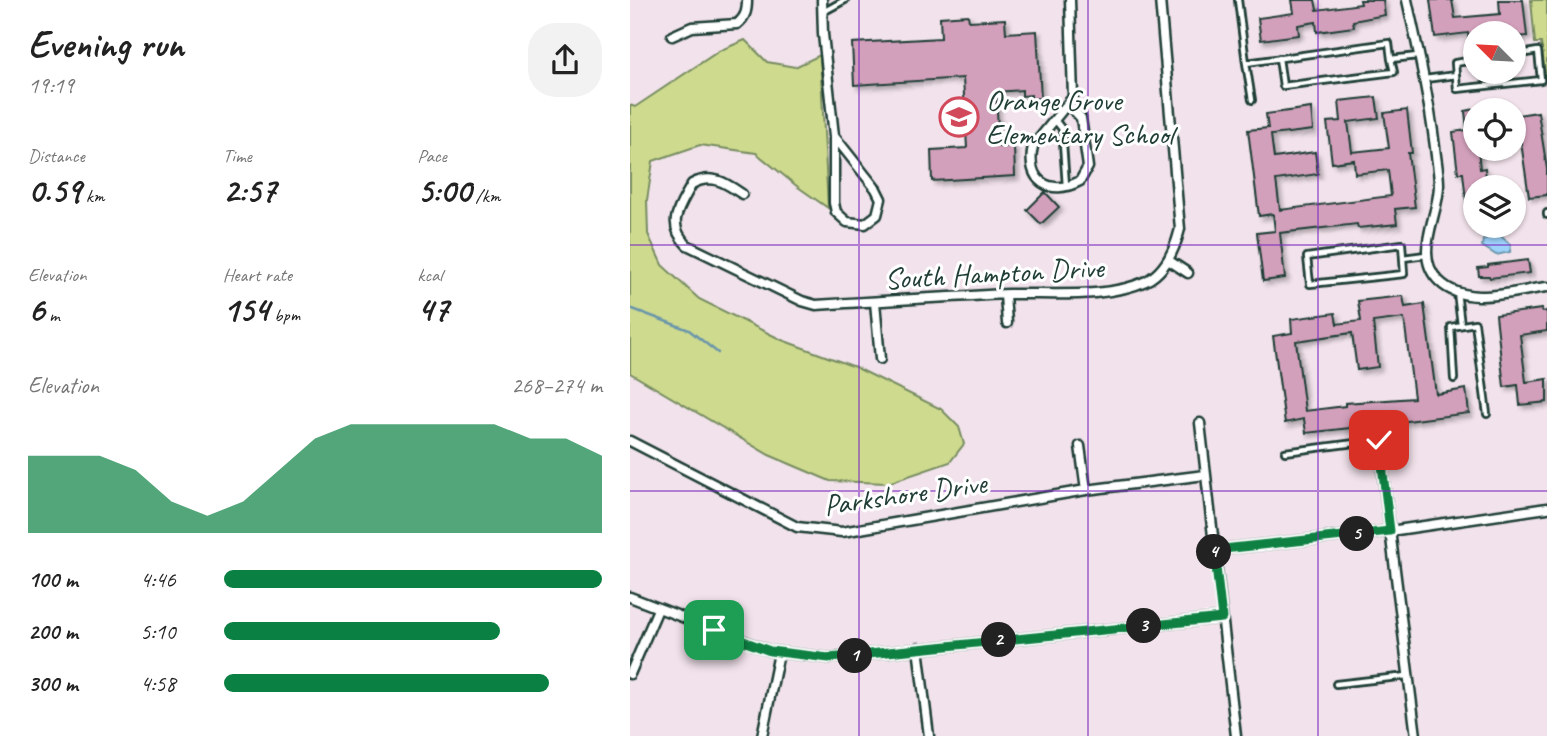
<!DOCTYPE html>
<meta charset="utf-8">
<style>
body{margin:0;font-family:Caveat,sans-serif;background:#f2f2f2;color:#222;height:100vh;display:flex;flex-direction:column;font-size:26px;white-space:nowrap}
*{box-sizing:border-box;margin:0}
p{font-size:23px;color:#767676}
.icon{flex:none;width:38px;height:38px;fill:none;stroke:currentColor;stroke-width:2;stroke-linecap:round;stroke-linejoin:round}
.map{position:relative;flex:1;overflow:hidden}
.sheet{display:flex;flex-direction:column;background:#fff;width:630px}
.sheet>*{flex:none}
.needle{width:46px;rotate:294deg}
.tools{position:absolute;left:833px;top:21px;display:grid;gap:14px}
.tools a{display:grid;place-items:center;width:63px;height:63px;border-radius:50%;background:#fff;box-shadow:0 2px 5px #0004;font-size:35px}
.pin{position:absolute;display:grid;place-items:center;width:60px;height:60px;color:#fff;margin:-30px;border-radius:14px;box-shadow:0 4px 10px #0006}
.km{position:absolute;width:35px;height:35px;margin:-18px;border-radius:50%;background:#222;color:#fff;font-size:19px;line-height:35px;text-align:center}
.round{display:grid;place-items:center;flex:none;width:74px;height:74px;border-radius:28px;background:#f2f2f2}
.overview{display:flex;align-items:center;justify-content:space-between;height:119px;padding:0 28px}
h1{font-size:38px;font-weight:700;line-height:52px}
.stats{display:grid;grid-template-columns:repeat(3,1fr);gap:10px;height:119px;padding:7px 28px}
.stats div{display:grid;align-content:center}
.stats b{font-size:35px;font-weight:700}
.stats small{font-size:19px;font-weight:400}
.stats p{font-size:19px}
.chart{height:196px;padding:14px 28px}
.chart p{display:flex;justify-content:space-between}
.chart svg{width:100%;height:126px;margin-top:7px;fill:#0b8043;opacity:.7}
ul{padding:0 28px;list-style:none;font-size:23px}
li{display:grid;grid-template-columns:112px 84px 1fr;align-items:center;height:52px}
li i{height:18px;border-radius:9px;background:#0b8043}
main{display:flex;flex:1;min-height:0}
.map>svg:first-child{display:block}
</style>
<main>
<section class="sheet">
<div class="overview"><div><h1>Evening run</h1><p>19:19</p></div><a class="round"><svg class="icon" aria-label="share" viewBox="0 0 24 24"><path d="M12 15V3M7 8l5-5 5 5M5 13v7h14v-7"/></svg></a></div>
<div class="stats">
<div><p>Distance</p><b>0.59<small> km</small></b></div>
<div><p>Time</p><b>2:57</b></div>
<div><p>Pace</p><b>5:00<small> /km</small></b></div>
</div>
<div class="stats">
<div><p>Elevation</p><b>6<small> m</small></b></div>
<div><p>Heart rate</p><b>154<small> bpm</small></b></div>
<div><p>kcal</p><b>47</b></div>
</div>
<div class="chart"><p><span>Elevation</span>268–274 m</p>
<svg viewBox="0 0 160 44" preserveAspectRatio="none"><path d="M0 44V17L10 17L20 17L30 22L40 33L50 38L60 33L70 22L80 11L90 6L100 6L110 6L120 6L130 6L140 11L150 11L160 17V44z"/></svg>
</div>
<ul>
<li><b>100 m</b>4:46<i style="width:100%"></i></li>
<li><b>200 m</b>5:10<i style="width:73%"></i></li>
<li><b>300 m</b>4:58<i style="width:86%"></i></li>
</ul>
</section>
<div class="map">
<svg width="917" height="736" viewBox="0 0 917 736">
<defs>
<filter id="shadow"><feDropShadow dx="3.5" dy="3.5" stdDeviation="2" flood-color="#0004"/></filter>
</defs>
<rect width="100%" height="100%" fill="#f2e2eb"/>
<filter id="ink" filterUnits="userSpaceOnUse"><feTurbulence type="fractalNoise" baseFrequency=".0143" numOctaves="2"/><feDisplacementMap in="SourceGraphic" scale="14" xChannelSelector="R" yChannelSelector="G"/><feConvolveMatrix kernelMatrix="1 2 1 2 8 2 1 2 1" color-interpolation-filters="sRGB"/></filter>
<g filter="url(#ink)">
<path fill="#ceda8e" stroke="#768c61" stroke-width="2" d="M 901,0 L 917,0 L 917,88 L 911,43 L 905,43 Z
M 115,40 L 137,62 L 165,67 L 190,55 L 198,208 L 168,187 L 126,153 L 70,145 L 23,161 L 17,200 L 18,234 L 32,265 L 69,299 L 152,340 L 225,367 L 311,409 L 329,427 L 334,444 L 320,462 L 258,483 L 200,481 L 139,455 L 0,373 L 0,105 L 5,107 L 89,51 Z"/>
<path fill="#9dd2fb" stroke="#6b96ab" stroke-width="2" d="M 867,233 L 881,245 L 880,252 L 866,255 L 852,246 L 853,240 Z"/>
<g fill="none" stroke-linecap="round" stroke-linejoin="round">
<path stroke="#6b96ab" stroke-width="2.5" d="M 0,308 L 59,330 L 88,353"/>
</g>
<path fill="#d3a0bb" stroke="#1f3d34" stroke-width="2" fill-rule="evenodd" filter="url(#shadow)" d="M 662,0 L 685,0 L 687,10 L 731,4 L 730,0 L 753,0 L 755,15 L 723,21 L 724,27 L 687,32 L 686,22 L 668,25 L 669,35 L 631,40 L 628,18 L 664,13 Z
M 800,0 L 822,0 L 825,18 L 870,14 L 869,0 L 893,0 L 897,36 L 884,37 L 884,33 L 845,33 L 845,54 L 840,55 L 838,33 L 805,37 Z
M 338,15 L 339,21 L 375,19 L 376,33 L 407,31 L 411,98 L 401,99 L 401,95 L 392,96 L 392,90 L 366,92 L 369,147 L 384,146 L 385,176 L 302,181 L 301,150 L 337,148 L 333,78 L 224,85 L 222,43 L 311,38 L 310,17 Z
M 746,97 L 749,118 L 718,122 L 722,152 L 759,148 L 754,113 L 777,110 L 782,153 L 778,153 L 785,207 L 765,209 L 767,224 L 728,228 L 727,224 L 650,233 L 655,278 L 633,281 L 627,233 L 645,231 L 643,214 L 629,216 L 618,130 L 638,128 L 636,114 L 681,108 L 683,130 L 641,135 L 644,158 L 685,152 L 688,174 L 646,180 L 650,210 L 761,196 L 758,170 L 725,174 L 724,160 L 702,163 L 697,122 L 711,121 L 709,101 Z
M 845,109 L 845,149 L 848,149 L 850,169 L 855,168 L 857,187 L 845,187 L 845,209 L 837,210 L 833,173 L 828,173 L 823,132 L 837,130 L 835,111 Z
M 908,112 L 917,169 L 917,195 L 899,197 L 887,115 Z
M 415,192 L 429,207 L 411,224 L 397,210 Z
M 898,260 L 900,273 L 860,278 L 859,276 L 849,276 L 848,268 L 858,267 L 858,265 Z
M 773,296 L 775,307 L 794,304 L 806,394 L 836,389 L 839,413 L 754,424 L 754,420 L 720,424 L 720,428 L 676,433 L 674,419 L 655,423 L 643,336 L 662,333 L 661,319 L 705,313 L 707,324 L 731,321 L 728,301 ZM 774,318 L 784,398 L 715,403 L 715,406 L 675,411 L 666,341 L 722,333 L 727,370 L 748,367 L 743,322 Z
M 912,309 L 912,312 L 917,311 L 917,331 L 890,335 L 896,382 L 917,379 L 917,402 L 890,405 L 888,385 L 874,387 L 866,315 Z"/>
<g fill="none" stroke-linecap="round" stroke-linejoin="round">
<g stroke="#1f3d34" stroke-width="10">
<path id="service" d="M 608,0 L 616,63 L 759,43 L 761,59 L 788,56
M 193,12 L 215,0
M 649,58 L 653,86 L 764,72 L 761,59
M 845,60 L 825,63 L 827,89 L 911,80 L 908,51 L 884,55
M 616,63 L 622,100
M 795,79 L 826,75
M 425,120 L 432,129 L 436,186
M 917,213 L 917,215
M 773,258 L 774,274 L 680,284 L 677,257 L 772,244 L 773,258 L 796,255
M 827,292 L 831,325
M 824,379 L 821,327 L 845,323 L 857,414
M 655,452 L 748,440
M 706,684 L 777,676"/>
</g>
<g stroke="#1f3d34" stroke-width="13">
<path id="minor" d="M 192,0 L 193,34 L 204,136 L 204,203 L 206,212 L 217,222 L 235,224 L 247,215 L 251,199 L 246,189 L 204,136
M 777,0 C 788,49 799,98 805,147 C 806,159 809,172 809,185 C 809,216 782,255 809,281 C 836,308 884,291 917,287
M 42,36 L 62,27 L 107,24 C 116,17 117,10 117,0
M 438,104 L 451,118 L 458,167 L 450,181 C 420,197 395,181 403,146 L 443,97 L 440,0
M 112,194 C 96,183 82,173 62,184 C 50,207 35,223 57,245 L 172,301 L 186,305 C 250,301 315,297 379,294 C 421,293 478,299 516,281 C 536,271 545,249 550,229 L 530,0
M 538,260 L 558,273
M 375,295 L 377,323
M 245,302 L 250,359
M 570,423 L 606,736
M 748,435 L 786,736
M 0,441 L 167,527 L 212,532 L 456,490 L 575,475
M 450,446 L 456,490
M 584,550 L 760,531 L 917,508
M 0,597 L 140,651 L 199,658 L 592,618
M 288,648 L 299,736
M 0,674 L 28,609
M 132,736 L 149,653"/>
</g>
<use href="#service" stroke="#fff" stroke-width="4.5"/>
<use href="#minor" stroke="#fff" stroke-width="8"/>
</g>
</g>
<g fill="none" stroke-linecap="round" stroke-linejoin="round" filter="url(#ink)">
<g stroke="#fff" stroke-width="14">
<path id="route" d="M 84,630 L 140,651 L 199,658 L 592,618 L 584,550 L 760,531 L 749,440"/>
</g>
<use href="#route" stroke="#0b8043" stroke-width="9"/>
</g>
<path fill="none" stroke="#7b2cbf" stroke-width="2" stroke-opacity="0.55" d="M 229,0 L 229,736M 458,0 L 458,736M 688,0 L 688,736M 0,245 L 917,245M 0,491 L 917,491"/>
<defs>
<g id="school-ring" transform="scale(2.0125)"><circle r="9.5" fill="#fff" stroke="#d1495b" stroke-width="1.5"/><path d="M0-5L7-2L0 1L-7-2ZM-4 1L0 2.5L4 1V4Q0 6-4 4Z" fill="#d1495b"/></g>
</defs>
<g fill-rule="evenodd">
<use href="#school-ring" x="329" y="117"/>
</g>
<g text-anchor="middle" stroke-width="6" stroke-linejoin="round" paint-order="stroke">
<g font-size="30" fill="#1f3d34" stroke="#fff" text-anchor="start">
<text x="356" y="110">Orange Grove<tspan x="356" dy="34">Elementary School</tspan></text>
</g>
<g font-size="30" fill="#1f3d34" stroke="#fff">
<text transform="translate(364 273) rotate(-3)" y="10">South Hampton Drive</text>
<text transform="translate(275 494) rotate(-8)" y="10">Parkshore Drive</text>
</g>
</g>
</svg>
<div class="tools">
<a><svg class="needle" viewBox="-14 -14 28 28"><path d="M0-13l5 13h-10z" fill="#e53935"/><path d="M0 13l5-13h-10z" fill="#767676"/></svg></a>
<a><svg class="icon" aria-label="locate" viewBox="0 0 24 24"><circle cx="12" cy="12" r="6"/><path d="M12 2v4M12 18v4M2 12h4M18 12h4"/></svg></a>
<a><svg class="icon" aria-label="layers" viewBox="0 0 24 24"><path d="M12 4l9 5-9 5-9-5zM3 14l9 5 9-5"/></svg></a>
</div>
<div class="pin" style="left:84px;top:630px;background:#1e9e55"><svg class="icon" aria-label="arrive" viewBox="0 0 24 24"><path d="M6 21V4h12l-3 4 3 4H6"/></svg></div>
<div class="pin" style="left:749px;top:440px;background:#d93025"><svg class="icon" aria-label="check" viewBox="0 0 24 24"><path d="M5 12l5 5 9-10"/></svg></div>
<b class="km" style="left:225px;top:656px">1</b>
<b class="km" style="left:369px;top:640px">2</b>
<b class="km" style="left:514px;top:626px">3</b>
<b class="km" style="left:584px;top:552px">4</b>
<b class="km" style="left:727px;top:534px">5</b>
</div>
</main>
